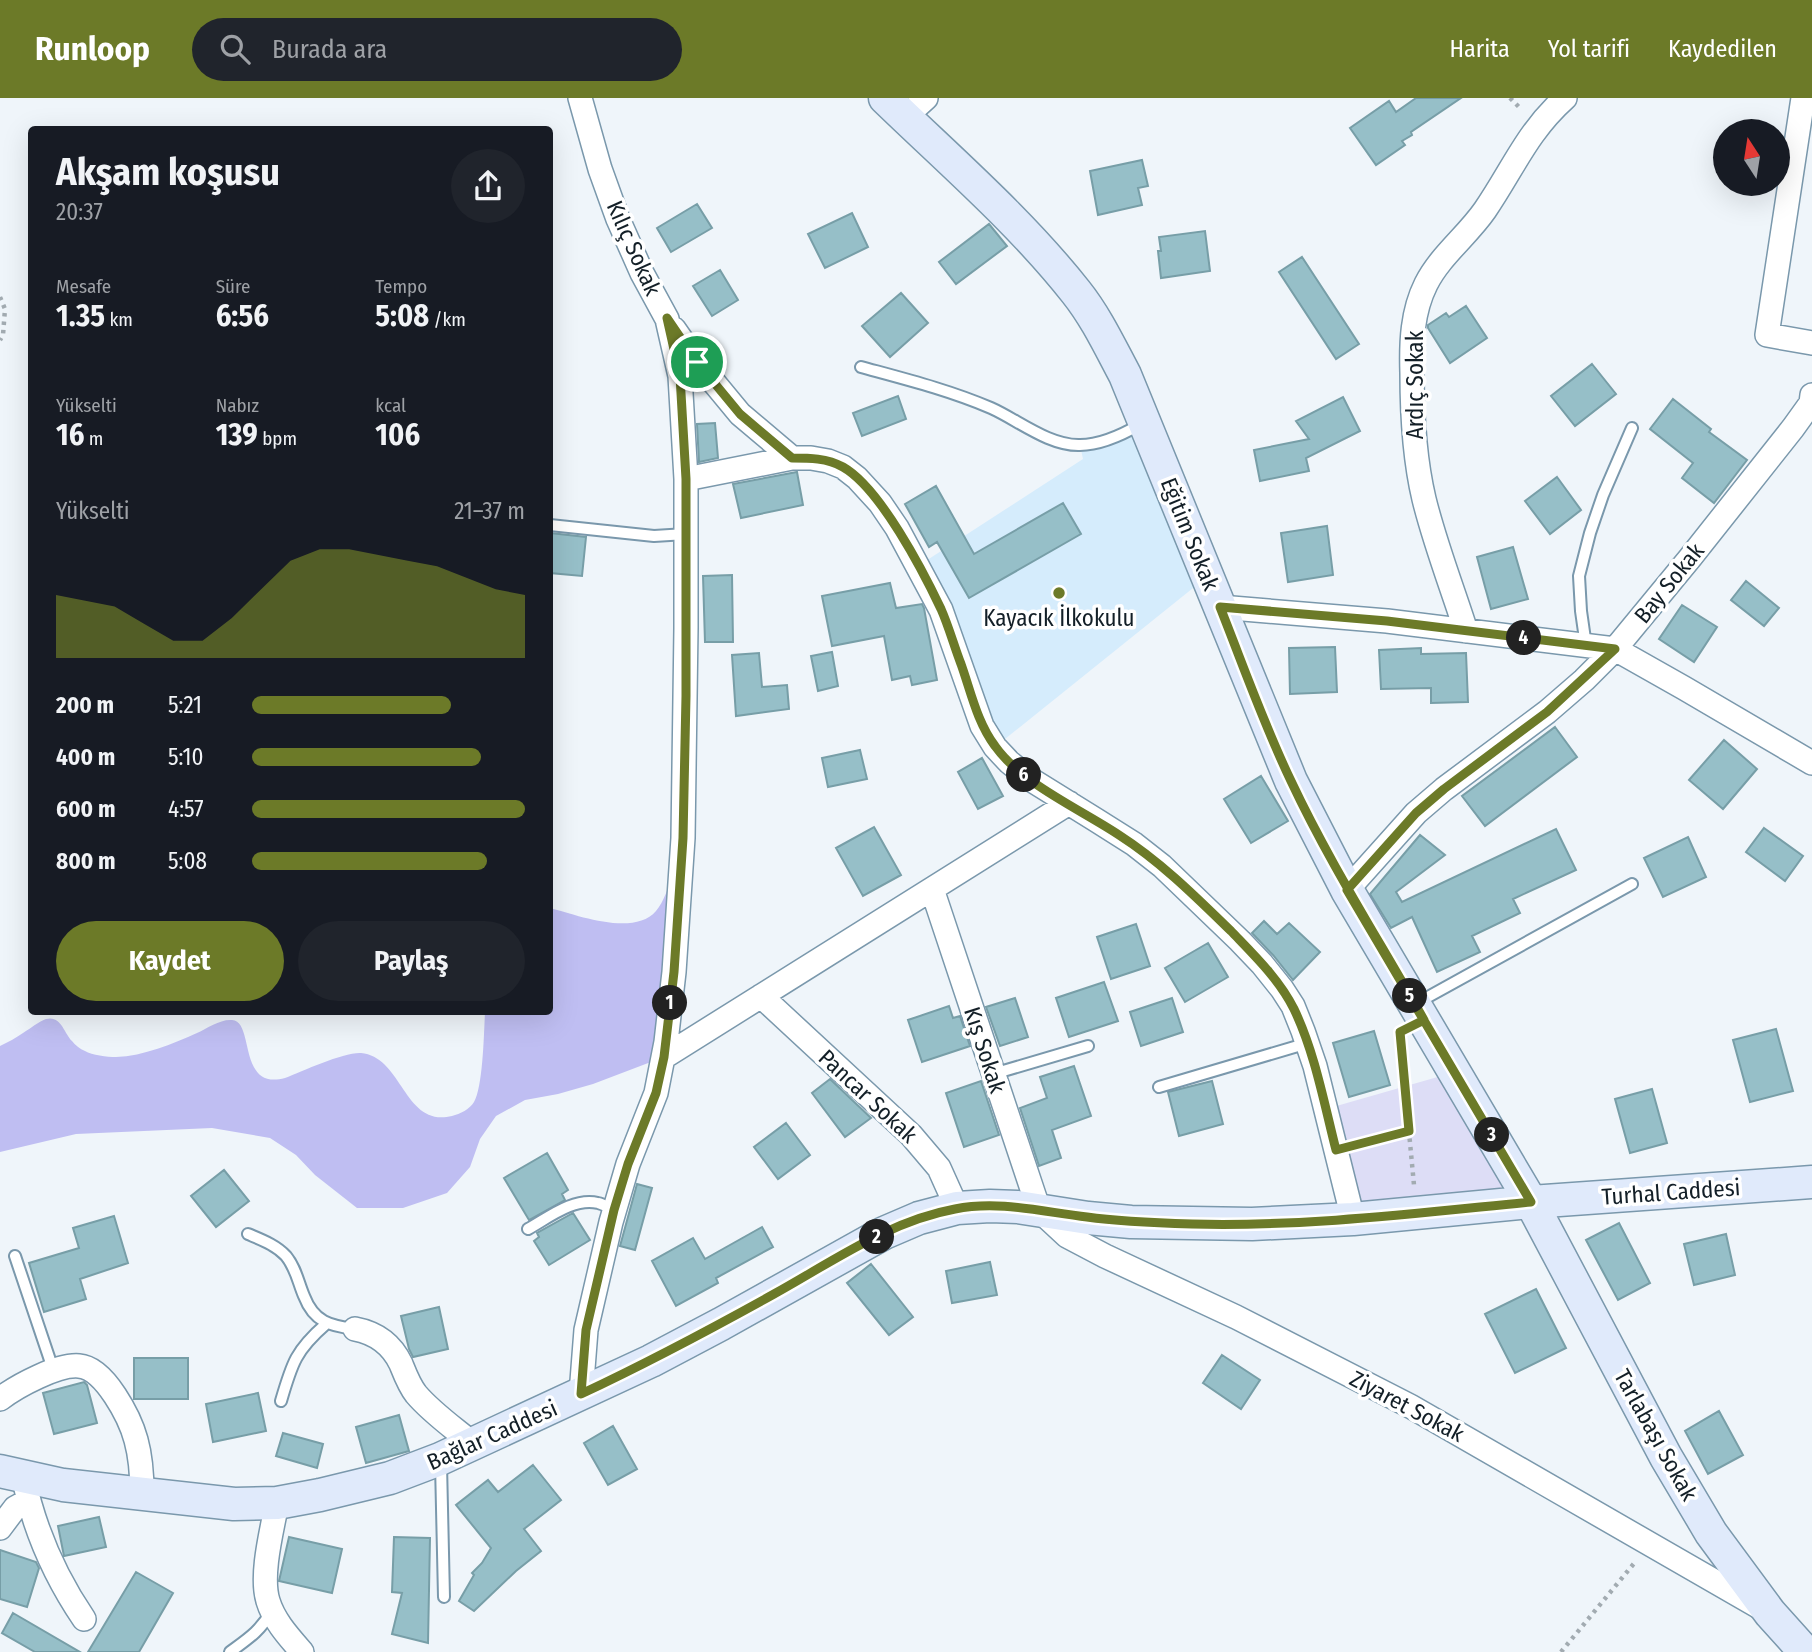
<!DOCTYPE html>
<html lang="tr">
<meta charset="utf-8">
<style>
body{margin:0;font-family:"Fira Sans Condensed",sans-serif;background:#20242c;color:#f1f3f6;height:100vh;display:flex;flex-direction:column;font-size:26px;white-space:nowrap}
*{box-sizing:border-box;margin:0}
p{font-size:23px;color:#9ea1a6}
.icon{flex:none;width:38px;height:38px;fill:none;stroke:currentColor;stroke-width:2;stroke-linecap:round;stroke-linejoin:round}
.map{position:relative;flex:1;overflow:hidden}
.side{position:absolute;left:28px;top:28px;width:525px;height:889px;display:flex;flex-direction:column;background:#171b24;border-radius:7px;box-shadow:0 7px 28px #0002}
.side>*{flex:none}
.needle{width:46px;rotate:348deg}
.buttons{position:absolute;left:1713px;top:21px;display:grid;gap:14px}
.buttons a{display:grid;place-items:center;width:77px;height:77px;border-radius:50%;background:#171b24;box-shadow:0 7px 28px #0002;font-size:35px}
.pin{position:absolute;display:grid;place-items:center;width:60px;height:60px;color:#fff;margin:-30px;border:4px solid #fff;border-radius:50%;box-shadow:0 2px 7px #0007}
.km{position:absolute;width:35px;height:35px;margin:-18px;border-radius:50%;background:#222;color:#fff;font-size:19px;line-height:35px;text-align:center}
.round{display:grid;place-items:center;flex:none;width:74px;height:74px;border-radius:37px;background:#20242c}
.headline{display:flex;align-items:center;justify-content:space-between;height:119px;padding:0 28px}
h1{font-size:38px;font-weight:700;line-height:52px}
.figures{display:grid;grid-template-columns:repeat(3,1fr);gap:10px;height:119px;padding:7px 28px}
.figures div{display:grid;align-content:center}
.figures b{font-size:30px;font-weight:700}
.figures small{font-size:19px;font-weight:400}
.figures p{font-size:19px}
.chart{height:196px;padding:14px 28px}
.chart p{display:flex;justify-content:space-between}
.chart svg{width:100%;height:126px;margin-top:7px;fill:#6c7a28;opacity:.7}
.primary-button{display:flex;gap:14px;margin-top:auto;padding:14px 28px}
.primary-button a{flex:1;height:80px;border-radius:42px;background:#6c7a28;color:#fff;font-size:28px;font-weight:700;line-height:80px;text-align:center}
.primary-button a+a{background:#20242c;color:#f1f3f6}
ul{padding:0 28px;list-style:none;font-size:23px}
li{display:grid;grid-template-columns:112px 84px 1fr;align-items:center;height:52px}
li i{height:18px;border-radius:9px;background:#6c7a28}
header{display:flex;align-items:center;gap:42px;box-sizing:border-box;height:98px;padding:0 35px;background:#6c7a28;color:#fff}
header strong{font-size:33px}
nav{display:flex;gap:38px;margin-inline-start:auto;font-size:24px}
.search{width:490px;height:63px;background:#20242c;display:flex;align-items:center;gap:18px;box-sizing:border-box;padding:0 24px;border-radius:38px;color:#9ea1a6;font-size:26px}
.map>svg:first-child{display:block}
</style>
<header>
<strong>Runloop</strong>
<div class="search"><svg class="icon" aria-label="search" viewBox="0 0 24 24"><circle cx="10" cy="10" r="6"/><path d="M15 15l6 6"/></svg>Burada ara</div>
<nav><a>Harita</a><a>Yol tarifi</a><a>Kaydedilen</a></nav>
</header>
<div class="map">
<svg width="1812" height="1554" viewBox="0 0 1812 1554">
<rect width="100%" height="100%" fill="#eff5fa"/>
<path fill="#d5ecfc" d="M 1144,325 L 1208,478 L 995,649 L 918,468 L 1083,361 L 1080,347 Z"/>
<path fill="#ddddf6" d="M 1455,974 L 1531,1104 L 1353,1121 L 1326,1011 Z"/>
<path fill="#bfbef2" d="M 673,778 L 664,959 L 593,986 L 558,996 L 525,1002 L 496,1018 L 480,1041 L 470,1069 L 447,1095 L 403,1110 L 357,1110 L 315,1077 L 296,1057 L 270,1040 L 212,1030 L 76,1036 L 0,1054 L 0,948 C 8,944 16,940 23,935 C 31,930 38,924 46,921 C 61,917 64,935 72,943 C 75,947 80,951 85,953 C 92,957 107,959 116,959 C 144,958 172,946 197,935 C 208,930 220,921 232,922 C 255,923 237,993 285,980 C 303,973 344,954 361,955 C 403,959 404,1030 452,1018 C 460,1016 470,1011 474,1004 C 483,989 484,934 485,914 L 550,914 L 550,810 C 577,817 634,839 656,813 C 664,804 668,789 673,778 Z"/>
<path fill="#96bfc8" stroke="#779ea7" stroke-width="2" d="M 1416,0 L 1461,0 L 1411,34 L 1412,37 L 1402,43 L 1405,47 L 1376,67 L 1350,30 L 1389,3 L 1396,14 Z
M 1142,62 L 1148,88 L 1138,90 L 1142,107 L 1098,117 L 1090,73 Z
M 697,106 L 712,130 L 671,154 L 657,130 Z
M 852,115 L 868,149 L 825,170 L 808,136 Z
M 989,126 L 1007,148 L 956,186 L 939,164 Z
M 1205,133 L 1210,173 L 1161,180 L 1158,153 L 1161,153 L 1159,139 Z
M 1302,159 L 1359,246 L 1336,261 L 1279,174 Z
M 720,172 L 738,202 L 712,218 L 693,188 Z
M 901,195 L 928,225 L 890,259 L 862,228 Z
M 1466,208 L 1487,240 L 1450,265 L 1428,230 L 1428,227 L 1446,215 L 1449,219 Z
M 1592,266 L 1616,296 L 1575,328 L 1551,298 Z
M 898,298 L 906,321 L 862,338 L 853,315 Z
M 1343,299 L 1360,333 L 1306,360 L 1309,373 L 1260,383 L 1254,352 L 1309,341 L 1296,323 Z
M 1673,301 L 1711,331 L 1709,334 L 1747,362 L 1714,405 L 1682,380 L 1693,365 L 1650,331 Z
M 715,325 L 718,360 L 699,364 L 697,326 Z
M 797,374 L 803,407 L 741,420 L 733,386 Z
M 1557,379 L 1581,412 L 1550,436 L 1525,403 Z
M 936,388 L 974,456 L 1063,405 L 1081,436 L 969,500 L 937,444 L 929,449 L 905,406 Z
M 1327,428 L 1333,477 L 1288,484 L 1281,435 Z
M 550,435 L 586,439 L 582,478 L 550,475 Z
M 1513,449 L 1528,501 L 1491,511 L 1477,459 Z
M 732,477 L 733,544 L 705,544 L 703,478 Z
M 1746,483 L 1779,510 L 1764,528 L 1731,502 Z
M 890,485 L 896,510 L 922,506 L 924,510 L 937,582 L 912,587 L 910,578 L 892,582 L 884,538 L 832,548 L 822,498 Z
M 1682,507 L 1717,529 L 1694,564 L 1659,541 Z
M 1335,549 L 1337,594 L 1290,596 L 1289,550 Z
M 1421,550 L 1421,556 L 1466,555 L 1468,604 L 1431,605 L 1431,590 L 1381,591 L 1379,552 Z
M 832,554 L 838,588 L 818,593 L 811,558 Z
M 759,555 L 762,589 L 787,587 L 789,611 L 736,618 L 732,557 Z
M 1555,629 L 1577,659 L 1485,728 L 1462,698 Z
M 1724,642 L 1757,671 L 1723,711 L 1689,682 Z
M 860,652 L 867,681 L 828,689 L 822,660 Z
M 982,660 L 1003,698 L 978,711 L 958,674 Z
M 1261,678 L 1288,723 L 1251,745 L 1224,701 Z
M 874,729 L 901,777 L 863,798 L 836,750 Z
M 1764,730 L 1803,758 L 1785,783 L 1746,754 Z
M 1556,731 L 1576,772 L 1513,801 L 1520,815 L 1472,838 L 1480,854 L 1437,874 L 1412,819 L 1391,830 L 1370,796 L 1420,737 L 1445,757 L 1396,794 L 1402,804 Z
M 1688,739 L 1706,779 L 1663,799 L 1644,760 Z
M 1264,823 L 1277,836 L 1289,825 L 1320,854 L 1293,882 L 1273,857 L 1252,835 Z
M 1136,826 L 1150,868 L 1111,881 L 1097,839 Z
M 1208,845 L 1228,879 L 1185,904 L 1165,870 Z
M 1104,884 L 1118,923 L 1069,939 L 1056,900 Z
M 1015,900 L 1028,939 L 1000,948 L 986,909 Z
M 1172,900 L 1183,934 L 1141,948 L 1130,914 Z
M 949,908 L 953,920 L 960,918 L 970,948 L 922,964 L 908,922 Z
M 1776,931 L 1793,993 L 1750,1004 L 1733,942 Z
M 1374,933 L 1390,987 L 1349,999 L 1333,945 Z
M 1074,968 L 1091,1018 L 1052,1032 L 1061,1060 L 1039,1068 L 1020,1010 L 1047,1000 L 1040,979 Z
M 830,981 L 871,1020 L 845,1039 L 812,995 Z
M 981,983 L 999,1037 L 964,1049 L 946,995 Z
M 1212,983 L 1223,1026 L 1179,1038 L 1168,994 Z
M 1652,991 L 1667,1045 L 1630,1055 L 1615,1001 Z
M 786,1025 L 810,1057 L 778,1081 L 754,1049 Z
M 547,1055 L 568,1092 L 562,1096 L 565,1102 L 529,1122 L 504,1080 Z
M 224,1072 L 249,1103 L 216,1129 L 191,1098 Z
M 637,1086 L 652,1090 L 635,1152 L 620,1148 Z
M 573,1115 L 590,1142 L 549,1167 L 534,1143 L 539,1139 L 537,1135 Z
M 114,1118 L 128,1165 L 80,1181 L 86,1201 L 44,1214 L 29,1165 L 79,1150 L 73,1130 Z
M 1619,1125 L 1650,1185 L 1618,1202 L 1586,1142 Z
M 762,1129 L 773,1149 L 716,1180 L 718,1185 L 676,1208 L 652,1163 L 693,1140 L 705,1161 Z
M 1726,1136 L 1735,1177 L 1694,1187 L 1684,1146 Z
M 990,1164 L 997,1197 L 952,1205 L 946,1173 Z
M 871,1166 L 913,1219 L 889,1237 L 847,1185 Z
M 1536,1191 L 1566,1250 L 1515,1275 L 1485,1216 Z
M 439,1209 L 448,1251 L 413,1259 L 409,1251 L 401,1218 Z
M 1222,1257 L 1260,1282 L 1241,1311 L 1203,1285 Z
M 134,1260 L 188,1260 L 188,1301 L 134,1301 Z
M 84,1284 L 87,1287 L 97,1325 L 54,1336 L 43,1295 Z
M 258,1295 L 266,1333 L 213,1344 L 206,1306 Z
M 1719,1313 L 1743,1357 L 1708,1376 L 1685,1333 Z
M 399,1317 L 409,1353 L 366,1365 L 356,1329 Z
M 613,1328 L 637,1371 L 608,1387 L 584,1345 Z
M 283,1335 L 323,1346 L 317,1370 L 276,1358 Z
M 533,1367 L 561,1402 L 524,1431 L 541,1453 L 516,1473 L 474,1513 L 459,1503 L 474,1477 L 472,1475 L 482,1465 L 491,1450 L 456,1407 L 488,1382 L 498,1394 Z
M 99,1419 L 106,1449 L 64,1458 L 58,1428 Z
M 289,1439 L 342,1451 L 332,1495 L 279,1483 Z
M 394,1439 L 430,1440 L 428,1545 L 392,1536 L 402,1495 L 392,1494 Z
M 0,1452 L 36,1464 L 39,1470 L 27,1509 L 0,1501 Z
M 136,1474 L 173,1495 L 139,1554 L 88,1554 Z
M 13,1515 L 80,1554 L 35,1554 L 2,1535 Z"/>
<g fill="none" stroke-linecap="round" stroke-linejoin="round">
<g stroke="#7a98ac" stroke-width="14">
<path id="lane" d="M 861,269 C 905,281 949,292 991,310 C 1018,322 1049,348 1080,347 C 1101,347 1122,337 1141,326
M 550,427 L 654,438 L 686,436
M 1586,548 L 1581,513 L 1579,478 L 1590,435 L 1603,397 L 1632,330
M 1417,905 L 1632,786
M 993,976 L 1088,948
M 1159,989 L 1308,945
M 528,1131 C 548,1120 574,1099 598,1105 C 603,1106 609,1110 614,1112
M 248,1136 C 262,1142 276,1147 286,1158 C 296,1170 298,1184 304,1198 C 314,1224 330,1228 355,1231
M 15,1158 L 54,1274
M 281,1303 C 292,1265 296,1252 326,1226
M 441,1366 L 444,1499
M 230,1554 C 249,1540 259,1534 272,1513"/>
</g>
<g stroke="#7a98ac" stroke-width="26">
<path id="street" d="M 580,0 L 600,71 L 618,121 L 642,175 L 667,221 L 680,278 L 686,381 L 686,530 L 683,740 L 674,874 L 666,944 L 656,995 L 628,1066 L 611,1124 L 586,1232 L 581,1296
M 1803,0 L 1767,237 L 1812,245
M 905,19 L 926,0
M 674,231 L 697,264 L 740,316 L 792,360
M 686,381 L 792,360 L 811,360 L 828,363 L 843,369 L 857,380 L 880,405 L 897,430 L 941,512 L 982,628 L 995,649 L 1009,664 L 1030,681 L 1096,722 L 1134,746 L 1162,768 L 1240,843 L 1262,866 L 1282,891 L 1293,908 L 1303,933 L 1315,968 L 1353,1121
M 1220,509 L 1387,523 L 1615,551 L 1684,590 L 1812,665
M 1466,533 C 1452,489 1435,446 1424,401 C 1414,359 1412,317 1412,275 C 1411,245 1412,214 1426,186 C 1440,158 1467,138 1485,112 C 1513,71 1527,34 1565,0
M 932,791 L 1039,1112 L 1067,1138 L 1105,1158 L 1236,1219 L 1410,1308 L 1761,1510
M 1347,792 L 1416,715 L 1444,691 L 1547,614 L 1584,582 L 1615,551 L 1690,460 L 1793,330 L 1811,305 L 1812,297
M 761,898 L 911,1037 L 939,1070 L 957,1110
M 664,959 L 1069,705
M 355,1231 C 376,1235 392,1247 401,1266 C 405,1276 409,1287 416,1296 C 432,1315 454,1330 473,1346
M 0,1301 C 17,1288 58,1266 79,1268 C 105,1270 130,1320 136,1342 C 141,1360 142,1378 142,1396
M 23,1378 C 34,1431 54,1477 84,1521
M 277,1405 C 272,1432 260,1477 268,1503 C 274,1523 289,1539 302,1554
M 0,1430 L 15,1410 L 28,1403"/>
</g>
<g stroke="#7a98ac" stroke-width="35">
<path id="secondary" d="M 885,0 C 950,63 1020,123 1076,194 C 1096,219 1110,249 1125,277 L 1291,683 L 1347,792 L 1531,1104 L 1666,1359 L 1711,1435 L 1770,1515 L 1805,1554
M 0,1373 L 63,1387 L 234,1406 L 277,1405 L 320,1397 L 390,1380 L 440,1361 L 651,1263 L 721,1226 L 884,1135 L 919,1120 L 957,1110 L 990,1108 L 1018,1109 L 1088,1120 L 1131,1124 L 1252,1126 L 1353,1121 L 1531,1104 L 1812,1084"/>
</g>
<path stroke="#a2abb1" stroke-width="4.5" stroke-dasharray="3.5 5" stroke-linecap="butt" d="M 1510,0 L 1522,12
M 0,199 L 5,211 L 3,237 L 0,242
M 1400,939 L 1414,1087
M 1357,1047 L 1409,1033
M 1561,1554 L 1636,1463"/>
<use href="#lane" stroke="#fff" stroke-width="10"/>
<use href="#street" stroke="#fff" stroke-width="23"/>
<use href="#secondary" stroke="#e0eafb" stroke-width="32"/>
</g>
<g fill="none" stroke-linecap="round" stroke-linejoin="round">
<g stroke="#fff" stroke-width="14">
<path id="route" d="M 697,264 L 667,220 L 680,278 L 686,381 L 686,598 L 683,740 L 674,874 L 664,959 L 656,995 L 628,1066 L 614,1112 L 586,1232 L 581,1296 C 647,1265 711,1231 774,1196 C 832,1164 889,1123 955,1111 C 999,1102 1043,1114 1087,1119 C 1122,1124 1157,1125 1192,1126 C 1305,1129 1418,1115 1531,1104 L 1347,792 L 1416,715 L 1444,691 L 1547,614 L 1615,551 L 1387,523 L 1220,509 C 1243,567 1264,627 1291,683 C 1330,766 1379,842 1424,922 L 1400,934 L 1409,1033 L 1336,1052 C 1324,1005 1315,955 1294,911 C 1279,881 1254,857 1231,833 C 1195,798 1161,764 1119,737 C 1080,711 1022,686 995,648 C 977,624 971,594 961,566 C 954,548 949,529 941,511 C 923,473 880,390 843,369 C 827,360 809,360 792,360 L 740,316 L 697,264"/>
</g>
<use href="#route" stroke="#6c7a28" stroke-width="9"/>
</g>
<circle fill="#6c7a28" stroke="#fff" stroke-width="2.5" cx="1059" cy="495" r="7"/>
<g text-anchor="middle" stroke-width="7" stroke-linejoin="round" paint-order="stroke">
<g font-size="23" fill="#131f27" stroke="#fff">
<text transform="translate(634 150) rotate(66)" y="8">Kılıç Sokak</text>
<text transform="translate(1415 287) rotate(-90)" y="8">Ardıç Sokak</text>
<text transform="translate(1190 436) rotate(68)" y="8">Eğitim Sokak</text>
<text transform="translate(1669 485) rotate(-51)" y="8">Bay Sokak</text>
<text transform="translate(985 952) rotate(72)" y="8">Kış Sokak</text>
<text transform="translate(868 998) rotate(43)" y="8">Pancar Sokak</text>
<text transform="translate(1671 1094) rotate(-4)" y="8">Turhal Caddesi</text>
<text transform="translate(1407 1308) rotate(28)" y="8">Ziyaret Sokak</text>
<text transform="translate(492 1337) rotate(-24)" y="8">Bağlar Caddesi</text>
<text transform="translate(1656 1337) rotate(61)" y="8">Tarlabaşı Sokak</text>
</g>
<g font-size="23" fill="#131f27" stroke="#fff">
<text x="1059" y="528">Kayacık İlkokulu</text>
</g>
</g>
</svg>
<div class="buttons">
<a><svg class="needle" viewBox="-14 -14 28 28"><path d="M0-13l5 13h-10z" fill="#e53935"/><path d="M0 13l5-13h-10z" fill="#9ea1a6"/></svg></a>
</div>
<div class="pin" style="left:697px;top:264px;background:#1e9e55"><svg class="icon" aria-label="arrive" viewBox="0 0 24 24"><path d="M6 21V4h12l-3 4 3 4H6"/></svg></div>
<b class="km" style="left:670px;top:905px">1</b>
<b class="km" style="left:877px;top:1139px">2</b>
<b class="km" style="left:1492px;top:1037px">3</b>
<b class="km" style="left:1524px;top:540px">4</b>
<b class="km" style="left:1410px;top:898px">5</b>
<b class="km" style="left:1024px;top:677px">6</b>
<section class="side">
<div class="headline"><div><h1>Akşam koşusu</h1><p>20:37</p></div><a class="round"><svg class="icon" aria-label="share" viewBox="0 0 24 24"><path d="M12 15V3M7 8l5-5 5 5M5 13v7h14v-7"/></svg></a></div>
<div class="figures">
<div><p>Mesafe</p><b>1.35<small> km</small></b></div>
<div><p>Süre</p><b>6:56</b></div>
<div><p>Tempo</p><b>5:08<small> /km</small></b></div>
</div>
<div class="figures">
<div><p>Yükselti</p><b>16<small> m</small></b></div>
<div><p>Nabız</p><b>139<small> bpm</small></b></div>
<div><p>kcal</p><b>106</b></div>
</div>
<div class="chart"><p><span>Yükselti</span>21–37 m</p>
<svg viewBox="0 0 160 44" preserveAspectRatio="none"><path d="M0 44V22L10 24L20 26L30 32L40 38L50 38L60 30L70 20L80 10L90 6L100 6L110 8L120 10L130 12L140 16L150 20L160 22V44z"/></svg>
</div>
<ul>
<li><b>200 m</b>5:21<i style="width:73%"></i></li>
<li><b>400 m</b>5:10<i style="width:84%"></i></li>
<li><b>600 m</b>4:57<i style="width:100%"></i></li>
<li><b>800 m</b>5:08<i style="width:86%"></i></li>
</ul>
<div class="primary-button"><a>Kaydet</a><a>Paylaş</a></div>
</section>
</div>
